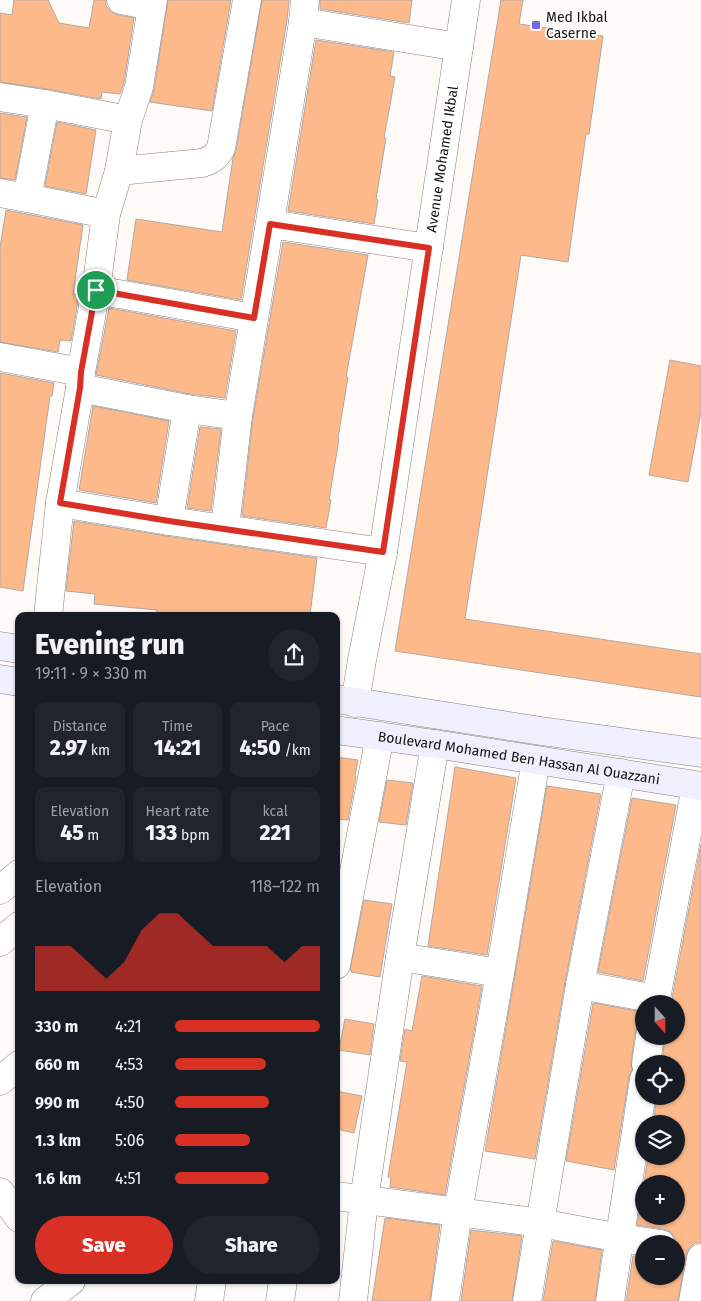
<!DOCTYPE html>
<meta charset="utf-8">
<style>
body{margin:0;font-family:"Fira Sans",sans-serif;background:#20242c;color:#f1f3f6;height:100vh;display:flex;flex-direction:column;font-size:19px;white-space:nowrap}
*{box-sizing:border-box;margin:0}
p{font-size:16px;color:#9ea1a6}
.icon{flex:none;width:28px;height:28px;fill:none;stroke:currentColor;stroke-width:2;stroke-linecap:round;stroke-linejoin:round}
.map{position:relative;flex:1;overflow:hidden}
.details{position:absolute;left:15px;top:612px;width:325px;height:672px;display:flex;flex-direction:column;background:#171b24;border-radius:10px;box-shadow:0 1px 4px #0004}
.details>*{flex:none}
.needle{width:32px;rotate:159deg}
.controls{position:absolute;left:635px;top:995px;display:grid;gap:10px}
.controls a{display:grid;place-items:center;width:50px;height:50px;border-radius:50%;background:#171b24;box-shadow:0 1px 4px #0004;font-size:25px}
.pin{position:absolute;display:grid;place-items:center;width:42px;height:42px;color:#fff;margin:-21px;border:2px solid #fff;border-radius:50%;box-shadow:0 1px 5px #0007}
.round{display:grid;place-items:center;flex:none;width:52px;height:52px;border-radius:26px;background:#20242c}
.summary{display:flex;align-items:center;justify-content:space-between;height:85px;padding:0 20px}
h1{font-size:28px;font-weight:800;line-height:38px}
.figures{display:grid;grid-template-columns:repeat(3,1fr);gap:8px;height:85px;padding:5px 20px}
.figures div{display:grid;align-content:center;border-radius:10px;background:#20242c;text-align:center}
.figures b{font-size:21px;font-weight:800}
.figures small{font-size:14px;font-weight:400}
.figures p{font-size:14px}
.chart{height:140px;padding:10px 20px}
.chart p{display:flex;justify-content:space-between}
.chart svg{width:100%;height:90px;margin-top:5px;fill:#d93025;opacity:.7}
.cta{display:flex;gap:10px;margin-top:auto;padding:10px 20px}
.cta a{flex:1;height:58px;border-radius:30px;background:#d93025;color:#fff;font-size:20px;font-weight:800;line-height:58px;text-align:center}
.cta a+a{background:#20242c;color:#f1f3f6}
ul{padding:0 20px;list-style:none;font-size:16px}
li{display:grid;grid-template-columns:80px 60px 1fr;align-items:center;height:38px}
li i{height:12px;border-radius:6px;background:#d93025}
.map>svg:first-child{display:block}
</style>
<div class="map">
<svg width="701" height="1301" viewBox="0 0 701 1301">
<rect width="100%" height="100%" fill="#fefaf7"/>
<path fill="#fdb98a" stroke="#b2a9a3" d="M 14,0 L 48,0 L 59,23 L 89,28 L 94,0 L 106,0 L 106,6 L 111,12 L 118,15 L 134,18 L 124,83 L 120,94 L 102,92 L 101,99 L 47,89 L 0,82 L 0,13 L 12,15 Z
M 168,0 L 231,0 L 212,111 L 150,102 L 154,90 Z
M 262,0 L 289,0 L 287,20 L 241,300 L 127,280 L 136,219 L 222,232 L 233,158 L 236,151 Z
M 320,0 L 412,0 L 409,23 L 320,9 Z
M 501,0 L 523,0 L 519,24 L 603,36 L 589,134 L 586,134 L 568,262 L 521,255 L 465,619 L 701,654 L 701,697 L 395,651 Z
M 316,40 L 394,52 L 390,76 L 395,77 L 384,138 L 386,138 L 376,199 L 378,200 L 374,224 L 288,211 Z
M 0,113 L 27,117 L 15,180 L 0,178 Z
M 57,122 L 96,130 L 86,194 L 45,186 Z
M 6,210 L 83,225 L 73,294 L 79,295 L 71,341 L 60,340 L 58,352 L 0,342 L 0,247 Z
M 283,242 L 368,255 L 346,377 L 348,377 L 338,438 L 339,439 L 329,500 L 331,500 L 326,528 L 242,516 L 253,418 Z
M 109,308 L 236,331 L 225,398 L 190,394 L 96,375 Z
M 670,360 L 701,366 L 701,412 L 688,482 L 649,475 Z
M 0,373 L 54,383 L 52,396 L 50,396 L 23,591 L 0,587 Z
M 93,406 L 169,421 L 156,503 L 79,490 Z
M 200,427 L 221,429 L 211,511 L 187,508 Z
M 74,521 L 166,536 L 317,558 L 310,616 L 180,616 L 157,614 L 157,610 L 94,604 L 95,594 L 66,591 Z
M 336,757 L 358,760 L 355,776 L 356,777 L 348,820 L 336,819 Z
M 455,767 L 516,778 L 487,955 L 428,946 Z
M 387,780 L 413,783 L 406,825 L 379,822 Z
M 547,786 L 601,794 L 565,982 L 535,1159 L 485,1151 Z
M 632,798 L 676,805 L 643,981 L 598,972 Z
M 701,844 L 701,1243 L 695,1243 L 689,1248 L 686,1255 L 678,1301 L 626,1301 L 633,1256 L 644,1257 L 644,1276 L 676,1276 L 676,1244 L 675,1238 L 671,1232 L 663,1229 L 637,1225 L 644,1184 L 644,1216 L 676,1216 L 676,1184 L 644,1184 L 648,1156 L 676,1156 L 676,1124 L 653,1124 L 657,1096 L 676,1096 L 676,1064 L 662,1064 L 665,1036 L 676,1036 L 676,1004 L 671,1004 Z
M 364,900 L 392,904 L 380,977 L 351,972 L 352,970 L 350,970 Z
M 422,976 L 482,986 L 445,1195 L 390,1187 L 391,1178 L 388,1177 L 407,1062 L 400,1061 L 405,1029 L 412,1031 Z
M 593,1003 L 642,1012 L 644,1014 L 644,1022 L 637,1027 L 635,1034 L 631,1062 L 632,1070 L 629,1077 L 614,1170 L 566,1161 Z
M 345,1019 L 374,1024 L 370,1055 L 339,1050 Z
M 336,1091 L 362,1096 L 354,1133 L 336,1129 Z
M 385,1218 L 440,1225 L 430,1301 L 372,1301 Z
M 471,1230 L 522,1236 L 512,1301 L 461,1301 Z
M 553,1241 L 602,1250 L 595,1301 L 543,1301 Z"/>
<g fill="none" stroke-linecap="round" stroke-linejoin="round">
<g stroke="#8a817b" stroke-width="29">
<g id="street">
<path d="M 121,0 L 152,6"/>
<path d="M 305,0 L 303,22 L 459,47"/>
<path d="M 0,97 L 45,104 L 128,120"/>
<path d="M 119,171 L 202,163 C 212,160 216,157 221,148 L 247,0"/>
<path d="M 0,193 L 27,198 L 106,214"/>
<path d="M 27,198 L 45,104"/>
<path d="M 270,224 L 429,248"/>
<path d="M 96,290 L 254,318"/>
<path d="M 0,357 L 81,372"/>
<path d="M 80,388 L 187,409 L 238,416"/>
<path d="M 60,503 L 169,521 L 383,552"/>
<path d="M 169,521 L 187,409"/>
<path d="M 225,528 L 238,416 L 303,22"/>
<path d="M 48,616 L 60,503 L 80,388 L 81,372 L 96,290 L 106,214 L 119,171 L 128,120 L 139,87 L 153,0"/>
<path id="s1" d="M 355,703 L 362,660 L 383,552 L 466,0"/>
<path d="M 0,890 L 19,874"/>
<path d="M 0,942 L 19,926"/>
<path d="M 400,957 L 500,973"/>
<path d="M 336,965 L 380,736"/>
<path d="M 580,985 L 656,999"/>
<path d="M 655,1004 L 696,786"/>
<path d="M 646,1064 L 650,1036"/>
<path d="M 0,1081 L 19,1065"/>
<path d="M 0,1192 L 19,1218"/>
<path d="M 336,1196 L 541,1223 L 620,1238 L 661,1244"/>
<path d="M 45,1301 L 71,1281"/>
<path d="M 209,1301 L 212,1281"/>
<path d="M 280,1301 L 283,1281"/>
<path d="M 353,1301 L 364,1200 L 400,957 L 435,744"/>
<path d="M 445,1301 L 458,1212 L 500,973 L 536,760"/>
<path d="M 527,1301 L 580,985 L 621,773"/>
<path d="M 610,1301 L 644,1079"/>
<path d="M 693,1301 L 701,1258"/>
</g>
</g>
<g stroke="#8a817b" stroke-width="29">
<g id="secondary">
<path d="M 0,646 L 19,649"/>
<path d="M 0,679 L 19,682"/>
<path d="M 336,699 L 541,731 L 701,753"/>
<path id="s2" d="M 336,730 L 435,744 L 701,786"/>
</g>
</g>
<use href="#street" stroke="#fff" stroke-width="28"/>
<use href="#secondary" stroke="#efeffe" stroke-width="28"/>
</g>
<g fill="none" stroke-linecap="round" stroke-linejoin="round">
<g stroke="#fff" stroke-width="10">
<path id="route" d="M 270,224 L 429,248 L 383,552 L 169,521 L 60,503 L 80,388 L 81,372 L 96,290 L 254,318 Z"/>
</g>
<use href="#route" stroke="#d93025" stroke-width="6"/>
</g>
<rect fill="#7966e1" stroke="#fff" stroke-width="2" x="531" y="20" width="10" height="10" rx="2.5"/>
<g text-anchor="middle" stroke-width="4" stroke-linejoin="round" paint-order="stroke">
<g font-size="14" fill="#14110f" stroke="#fff" text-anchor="start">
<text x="546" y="22">Med Ikbal<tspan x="546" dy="16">Caserne</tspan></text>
</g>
<g font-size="14" fill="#14110f" stroke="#fff">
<text dy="5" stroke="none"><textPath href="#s1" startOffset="551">Avenue Mohamed Ikbal</textPath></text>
<text dy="5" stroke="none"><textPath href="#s2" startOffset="185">Boulevard Mohamed Ben Hassan Al Ouazzani</textPath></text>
</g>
</g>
</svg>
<div class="controls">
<a><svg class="needle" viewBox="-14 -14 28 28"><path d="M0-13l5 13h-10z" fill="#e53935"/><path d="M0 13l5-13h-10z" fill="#9ea1a6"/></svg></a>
<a><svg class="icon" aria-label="locate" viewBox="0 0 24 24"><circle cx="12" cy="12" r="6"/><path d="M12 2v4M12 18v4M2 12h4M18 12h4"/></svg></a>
<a><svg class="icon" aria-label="layers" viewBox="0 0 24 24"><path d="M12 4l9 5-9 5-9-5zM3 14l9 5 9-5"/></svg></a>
<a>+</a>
<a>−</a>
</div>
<div class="pin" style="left:96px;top:290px;background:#1e9e55"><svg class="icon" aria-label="arrive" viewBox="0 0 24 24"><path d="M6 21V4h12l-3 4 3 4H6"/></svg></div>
<section class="details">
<div class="summary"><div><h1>Evening run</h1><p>19:11 · 9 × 330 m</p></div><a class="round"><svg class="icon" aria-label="share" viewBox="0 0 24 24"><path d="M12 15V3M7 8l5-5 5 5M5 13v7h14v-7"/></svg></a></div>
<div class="figures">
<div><p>Distance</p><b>2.97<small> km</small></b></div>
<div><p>Time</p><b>14:21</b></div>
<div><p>Pace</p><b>4:50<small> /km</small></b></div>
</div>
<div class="figures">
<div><p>Elevation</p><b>45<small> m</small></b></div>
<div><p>Heart rate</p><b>133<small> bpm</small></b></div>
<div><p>kcal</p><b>221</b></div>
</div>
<div class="chart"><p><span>Elevation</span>118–122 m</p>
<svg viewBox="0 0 160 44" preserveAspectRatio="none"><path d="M0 44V22L10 22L20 22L30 30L40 38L50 30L60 14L70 6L80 6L90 14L100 22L110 22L120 22L130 22L140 30L150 22L160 22V44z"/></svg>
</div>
<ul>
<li><b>330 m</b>4:21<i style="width:100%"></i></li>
<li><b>660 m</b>4:53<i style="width:63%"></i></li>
<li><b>990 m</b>4:50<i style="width:65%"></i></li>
<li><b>1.3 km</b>5:06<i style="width:52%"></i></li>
<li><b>1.6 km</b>4:51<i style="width:65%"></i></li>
</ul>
<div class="cta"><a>Save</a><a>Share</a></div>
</section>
</div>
